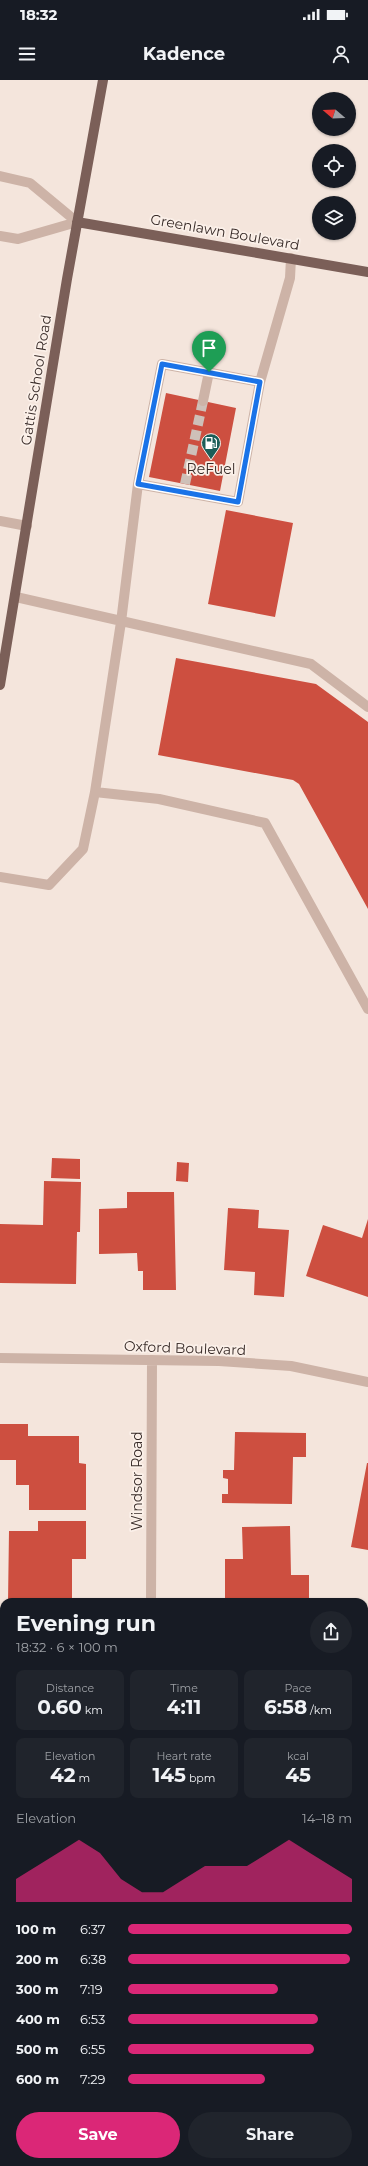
<!DOCTYPE html>
<meta charset="utf-8">
<style>
body{margin:0;font-family:Montserrat,sans-serif;background:#20242c;color:#f1f3f6;height:100vh;display:flex;flex-direction:column;font-size:15px;white-space:nowrap}
*{box-sizing:border-box;margin:0}
p{font-size:13px;color:#9ea1a6}
.icon{flex:none;width:22px;height:22px;fill:none;stroke:currentColor;stroke-width:2;stroke-linecap:round;stroke-linejoin:round}
.map{position:relative;flex:1;overflow:hidden}
.side{position:absolute;left:0px;top:1518px;width:368px;height:568px;display:flex;flex-direction:column;background:#171b24;border-radius:12px 12px 0 0;box-shadow:0 1px 3px #0004}
.side>*{flex:none}
.needle{width:26px;rotate:289deg}
.fabs{position:absolute;left:312px;top:12px;display:grid;gap:8px}
.fabs a{display:grid;place-items:center;width:44px;height:44px;border-radius:50%;background:#171b24;box-shadow:0 1px 3px #0004;font-size:20px}
.pin{position:absolute;display:grid;place-items:center;width:34px;height:34px;color:#fff;margin:-41px -17px;border-radius:50% 50% 50% 0;rotate:-45deg;box-shadow:0 0 4px #0007}
.pin .icon{rotate:45deg}
.round{display:grid;place-items:center;flex:none;width:42px;height:42px;border-radius:21px;background:#20242c}
.headline{display:flex;align-items:center;justify-content:space-between;height:68px;padding:0 16px}
h1{font-size:22px;font-weight:700;line-height:30px}
.figures{display:grid;grid-template-columns:repeat(3,1fr);gap:6px;height:68px;padding:4px 16px}
.figures div{display:grid;align-content:center;border-radius:8px;background:#20242c;text-align:center}
.figures b{font-size:20px;font-weight:700}
.figures small{font-size:11px;font-weight:400}
.figures p{font-size:11px}
.chart{height:112px;padding:8px 16px}
.chart p{display:flex;justify-content:space-between}
.chart svg{width:100%;height:72px;margin-top:4px;fill:#db2777;opacity:.7}
.button{display:flex;gap:8px;margin-top:auto;padding:8px 16px}
.button a{flex:1;height:46px;border-radius:24px;background:#db2777;color:#fff;font-size:16px;font-weight:700;line-height:46px;text-align:center}
.button a+a{background:#20242c;color:#f1f3f6}
ul{padding:0 16px;list-style:none;font-size:13px}
li{display:grid;grid-template-columns:64px 48px 1fr;align-items:center;height:30px}
li i{height:10px;border-radius:5px;background:#db2777}
.status{display:flex;justify-content:space-between;align-items:center;height:28px;padding:0 20px;background:#171b24;direction:ltr}
.status svg{height:11px;fill:currentColor}
header{display:flex;justify-content:space-between;align-items:center;height:52px;padding:0 16px;background:#171b24;font-size:18px;font-weight:700}
.map>svg:first-child{display:block}
</style>
<div class="status"><b>18:32</b><svg viewBox="0 0 49 12"><path d="M0 12V9h3v3zM5 12V6h3v6zM10 12V3h3v9zM15 12V0h3v12zM26 1h20v11H26zM47 4h2v5h-2z"/></svg></div>
<header><svg class="icon" aria-label="menu" viewBox="0 0 24 24"><path d="M4 6h16M4 12h16M4 18h16"/></svg>Kadence<svg class="icon" aria-label="person" viewBox="0 0 24 24"><circle cx="12" cy="8" r="4"/><path d="M4 21q1-7 8-7t8 7"/></svg></header>
<div class="map">
<svg width="368" height="2086" viewBox="0 0 368 2086">
<rect width="100%" height="100%" fill="#f4e5dc"/>
<path fill="#cd4f40" d="M 166,313 L 236,328 L 220,411 L 149,397 Z
M 226,430 L 293,443 L 275,537 L 208,524 Z
M 176,578 L 316,604 L 368,642 L 368,829 L 299,704 L 293,700 L 158,675 Z
M 52,1078 L 80,1079 L 80,1099 L 51,1098 Z
M 177,1082 L 189,1083 L 188,1102 L 176,1101 Z
M 44,1101 L 81,1102 L 80,1152 L 77,1152 L 76,1204 L 0,1203 L 0,1144 L 43,1145 Z
M 127,1112 L 174,1112 L 176,1210 L 143,1210 L 143,1191 L 138,1191 L 137,1173 L 99,1174 L 99,1129 L 127,1128 Z
M 228,1128 L 259,1130 L 258,1148 L 289,1150 L 284,1217 L 254,1215 L 255,1192 L 224,1190 Z
M 368,1139 L 368,1217 L 306,1196 L 323,1145 L 362,1158 Z
M 0,1344 L 28,1344 L 28,1356 L 79,1356 L 79,1383 L 86,1384 L 86,1430 L 29,1430 L 29,1405 L 16,1405 L 16,1380 L 0,1380 Z
M 235,1352 L 306,1353 L 306,1377 L 293,1377 L 292,1424 L 222,1423 L 222,1414 L 228,1414 L 228,1399 L 223,1398 L 223,1390 L 234,1390 Z
M 367,1383 L 368,1383 L 368,1470 L 351,1467 Z
M 38,1441 L 86,1441 L 86,1479 L 72,1479 L 72,1522 L 8,1522 L 9,1451 L 38,1451 Z
M 290,1446 L 291,1495 L 309,1495 L 309,1521 L 225,1522 L 225,1479 L 243,1479 L 242,1447 Z
M 0,1810 L 4,1810 L 4,1831 L 0,1831 Z
M 0,1877 L 4,1877 L 4,1919 L 0,1918 Z
M 0,1983 L 4,1983 L 4,2068 L 0,2068 Z
M 364,2075 L 365,2086 L 353,2086 L 353,2082 L 364,2082 Z
M 221,2082 L 293,2082 L 293,2086 L 221,2086 Z"/>
<g fill="none" stroke-linecap="round" stroke-linejoin="round">
<path stroke="#cec0b8" stroke-width="10" stroke-dasharray="10 5" stroke-linecap="butt" d="M 185,404 L 203,321"/>
<path stroke="#cdb3a7" stroke-width="10" d="M 0,96 L 30,103 L 77,142
M 0,156 L 18,159 L 77,142
M 203,321 L 209,292
M 138,404 L 162,284 L 260,302
M 0,441 L 27,446
M 16,517 L 311,584 L 368,627
M 95,712 L 159,719 L 265,743 L 368,929
M 0,797 L 49,805 L 83,769 L 95,712 L 121,542 L 138,404 L 238,422 L 260,302 L 290,198 L 291,178
M 0,1278 L 219,1281 L 291,1286 L 368,1302
M 151,1522 L 152,1280
M 148,2086 L 148,2082"/>
<path stroke="#7b5f58" stroke-width="10" d="M 77,142 L 368,192
M 0,605 L 67,199 L 103,0"/>
</g>
<g fill="none" stroke-linecap="round" stroke-linejoin="round">
<g stroke="#fff" stroke-width="8">
<path id="route" d="M 162,284 L 260,302 L 238,422 L 138,404 Z"/>
</g>
<use href="#route" stroke="#1a73e8" stroke-width="5"/>
</g>
<defs>
<g id="fuel-pin" transform="scale(1)"><path d="M0 17L-7.5 6A9.5 9.5 0 1 1 7.5 6Z" fill="#1b5d58" stroke="#fbf0e9"/><path d="M-5.5-6h7V0h2V4h1.3V-2.5L3-4.5l.8-.8L6-3V5H2.5V1h-1V6h-7ZM-4.2-4.7v3.2H.2V-4.7Z" fill="#fff"/></g>
</defs>
<g fill-rule="evenodd">
<use href="#fuel-pin" x="211" y="363"/>
</g>
<g text-anchor="middle" stroke-width="3.5" stroke-linejoin="round" paint-order="stroke">
<g font-size="14" fill="#382b28" stroke="#fbf0e9">
<text transform="translate(225 152) rotate(10)" y="5">Greenlawn Boulevard</text>
<text transform="translate(36 300) rotate(-81)" y="5">Gattis School Road</text>
<text transform="translate(185 1268) rotate(2)" y="5">Oxford Boulevard</text>
<text transform="translate(137 1401) rotate(-90)" y="5">Windsor Road</text>
</g>
<g font-size="14" fill="#382b28" stroke="#fbf0e9">
<text x="211" y="394">ReFuel</text>
</g>
</g>
</svg>
<div class="fabs">
<a><svg class="needle" viewBox="-14 -14 28 28"><path d="M0-13l5 13h-10z" fill="#e53935"/><path d="M0 13l5-13h-10z" fill="#9ea1a6"/></svg></a>
<a><svg class="icon" aria-label="locate" viewBox="0 0 24 24"><circle cx="12" cy="12" r="6"/><path d="M12 2v4M12 18v4M2 12h4M18 12h4"/></svg></a>
<a><svg class="icon" aria-label="layers" viewBox="0 0 24 24"><path d="M12 4l9 5-9 5-9-5zM3 14l9 5 9-5"/></svg></a>
</div>
<div class="pin" style="left:209px;top:292px;background:#1e9e55"><svg class="icon" aria-label="arrive" viewBox="0 0 24 24"><path d="M6 21V4h12l-3 4 3 4H6"/></svg></div>
<section class="side">
<div class="headline"><div><h1>Evening run</h1><p>18:32 · 6 × 100 m</p></div><a class="round"><svg class="icon" aria-label="share" viewBox="0 0 24 24"><path d="M12 15V3M7 8l5-5 5 5M5 13v7h14v-7"/></svg></a></div>
<div class="figures">
<div><p>Distance</p><b>0.60<small> km</small></b></div>
<div><p>Time</p><b>4:11</b></div>
<div><p>Pace</p><b>6:58<small> /km</small></b></div>
</div>
<div class="figures">
<div><p>Elevation</p><b>42<small> m</small></b></div>
<div><p>Heart rate</p><b>145<small> bpm</small></b></div>
<div><p>kcal</p><b>45</b></div>
</div>
<div class="chart"><p><span>Elevation</span>14–18 m</p>
<svg viewBox="0 0 160 44" preserveAspectRatio="none"><path d="M0 44V30L10 22L20 14L30 6L40 14L50 30L60 38L70 38L80 30L90 22L100 22L110 22L120 14L130 6L140 14L150 22L160 30V44z"/></svg>
</div>
<ul>
<li><b>100 m</b>6:37<i style="width:100%"></i></li>
<li><b>200 m</b>6:38<i style="width:99%"></i></li>
<li><b>300 m</b>7:19<i style="width:67%"></i></li>
<li><b>400 m</b>6:53<i style="width:85%"></i></li>
<li><b>500 m</b>6:55<i style="width:83%"></i></li>
<li><b>600 m</b>7:29<i style="width:61%"></i></li>
</ul>
<div class="button"><a>Save</a><a>Share</a></div>
</section>
</div>
